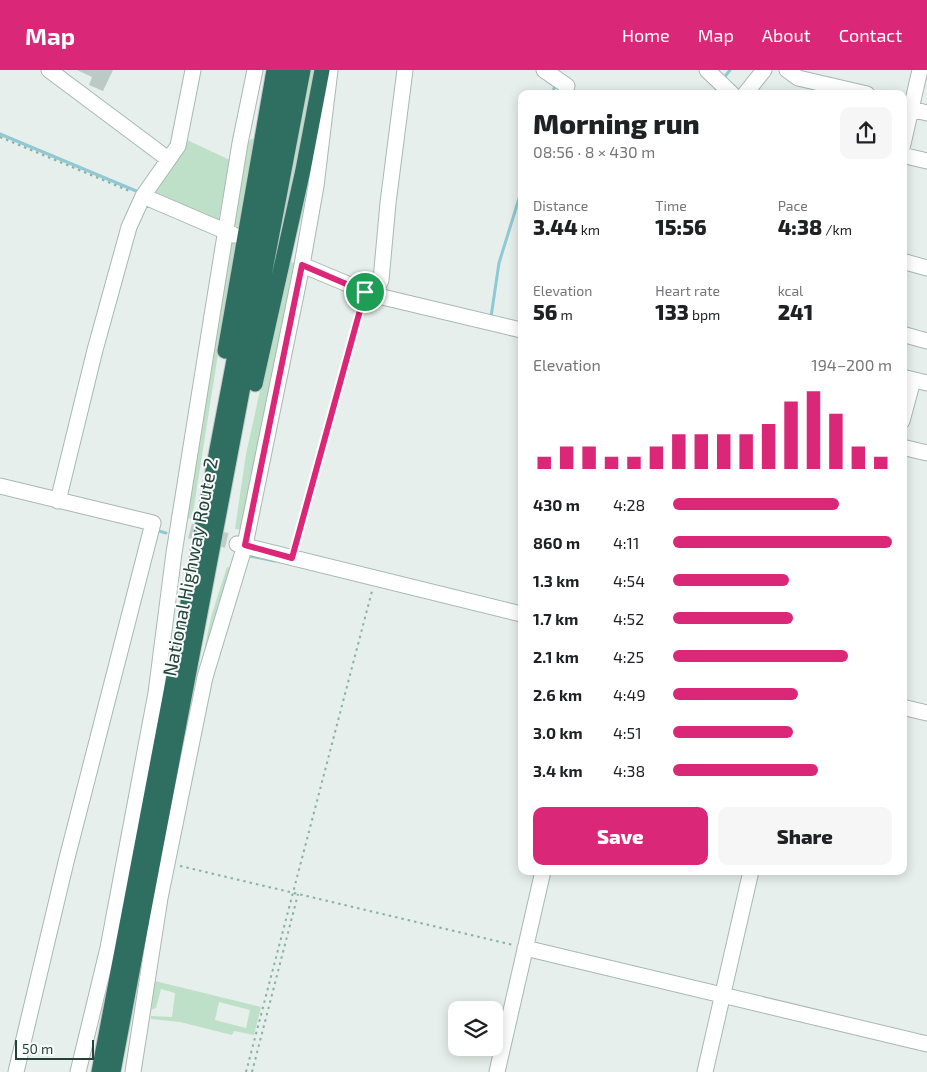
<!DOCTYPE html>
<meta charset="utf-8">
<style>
body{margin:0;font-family:"Exo 2",sans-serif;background:#f6f6f6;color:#202124;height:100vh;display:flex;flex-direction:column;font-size:19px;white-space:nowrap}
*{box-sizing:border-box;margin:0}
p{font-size:16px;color:#757577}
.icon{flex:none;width:28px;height:28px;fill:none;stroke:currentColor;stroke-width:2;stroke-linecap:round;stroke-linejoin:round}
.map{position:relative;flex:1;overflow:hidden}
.drawer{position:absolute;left:518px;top:20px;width:389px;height:785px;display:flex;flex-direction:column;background:#fff;border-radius:10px;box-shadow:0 2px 12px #0003}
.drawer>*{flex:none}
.fabs{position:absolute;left:448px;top:931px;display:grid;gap:10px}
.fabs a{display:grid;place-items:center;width:55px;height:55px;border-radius:10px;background:#fff;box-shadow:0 2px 12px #0003;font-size:25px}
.scale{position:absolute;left:15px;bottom:12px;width:79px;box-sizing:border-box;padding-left:5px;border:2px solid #24423a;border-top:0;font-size:14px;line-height:18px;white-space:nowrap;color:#24423a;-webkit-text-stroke:4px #f7fbf9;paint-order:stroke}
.pin{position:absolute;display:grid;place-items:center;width:42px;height:42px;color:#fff;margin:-21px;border:2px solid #fff;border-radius:50%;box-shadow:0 1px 5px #0007}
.round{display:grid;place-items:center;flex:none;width:52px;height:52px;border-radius:10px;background:#f6f6f6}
.overview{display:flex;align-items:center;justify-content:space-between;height:85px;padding:0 15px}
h1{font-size:28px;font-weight:800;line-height:38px}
.stats{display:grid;grid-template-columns:repeat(3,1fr);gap:8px;height:85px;padding:5px 15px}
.stats div{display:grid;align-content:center}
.stats b{font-size:21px;font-weight:800}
.stats small{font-size:14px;font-weight:400}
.stats p{font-size:14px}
.chart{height:140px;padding:10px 15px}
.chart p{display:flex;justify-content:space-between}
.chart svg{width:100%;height:90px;margin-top:5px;stroke:#db2777;stroke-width:6}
.primary-button{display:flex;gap:10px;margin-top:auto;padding:10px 15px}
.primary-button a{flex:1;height:58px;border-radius:10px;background:#db2777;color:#fff;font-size:20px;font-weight:800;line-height:58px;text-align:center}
.primary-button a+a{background:#f6f6f6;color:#202124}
ul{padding:0 15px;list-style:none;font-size:16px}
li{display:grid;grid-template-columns:80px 60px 1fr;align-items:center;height:38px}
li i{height:12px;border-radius:6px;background:#db2777}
header{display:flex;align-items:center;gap:30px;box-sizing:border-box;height:70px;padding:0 25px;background:#db2777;color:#fff}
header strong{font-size:24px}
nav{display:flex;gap:28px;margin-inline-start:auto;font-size:18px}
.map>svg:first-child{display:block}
</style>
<header>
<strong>Map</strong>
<nav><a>Home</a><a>Map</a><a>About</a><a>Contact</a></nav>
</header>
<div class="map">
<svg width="927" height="1002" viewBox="0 0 927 1002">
<rect width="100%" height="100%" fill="#e6efeb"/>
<path fill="#bfe0c8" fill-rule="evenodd" d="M 311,0 L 316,0 L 272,209 Z
M 251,69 L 254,69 L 237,164 L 232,159 L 248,73 Z
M 187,70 L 230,90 L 218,153 L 152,126 L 183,82 Z
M 229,170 L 236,170 L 192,449 L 184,447 Z
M 289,190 L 298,196 L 245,460 L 235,459 L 246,384 Z
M 227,497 L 236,499 L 200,600 L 211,547 Z
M 155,911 L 261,937 L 254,965 L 234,961 L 232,965 L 180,952 L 151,949 L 151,946 L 172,947 L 175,923 L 161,919 L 156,938 L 151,940 ZM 219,932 L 250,940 L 246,958 L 215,950 Z"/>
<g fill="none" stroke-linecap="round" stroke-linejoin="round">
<path stroke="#8ec9d4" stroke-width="3" d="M 723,9 L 730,0
M 552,24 L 556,13
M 714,24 L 718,16
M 0,64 L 141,123
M 491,247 L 499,193 L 521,122
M 155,460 L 166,463
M 296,484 L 363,237
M 250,486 L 275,491"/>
</g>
<path fill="#bbcac4" d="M 77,0 L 113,0 L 103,21 L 89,15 L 92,7 Z"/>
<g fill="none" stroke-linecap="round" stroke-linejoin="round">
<path stroke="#bfccc8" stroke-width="15" stroke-dasharray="15 8" stroke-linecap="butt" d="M 190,461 L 236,473"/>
<g stroke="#a8b8b2" stroke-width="17">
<path id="minor" d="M 49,0 L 168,89
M 544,0 L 567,16
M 707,0 L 732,24
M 787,0 L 798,8 L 867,24
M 745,24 L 764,0
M 911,39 L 927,43
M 902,78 L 920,0
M 902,85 L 927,91
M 143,126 L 234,165
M 902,191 L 927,198
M 302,195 L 374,225 L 521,260
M 374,225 L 381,210 L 388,133 L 405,0
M 902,264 L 927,271
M 902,307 L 927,313
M 902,351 L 913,310
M 902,377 L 927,383
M 0,416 L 153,453 L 66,792 L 16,1002
M 58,431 L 95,280 L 129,157 L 143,126 L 178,76 L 193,0
M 237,474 L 521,544
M 902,637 L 927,643
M 525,878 L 927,974
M 78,1002 L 108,878 L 156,623 L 174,483 L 214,233 L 240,73 L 255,0
M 133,1002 L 160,828 L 205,607 L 245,475 L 302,195 L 316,116 L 330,0
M 497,1002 L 543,801
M 705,1002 L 751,801"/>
</g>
<g stroke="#c2cac8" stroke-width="17">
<path id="highway" d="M 225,281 L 274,0
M 255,314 L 303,100 L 322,0
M 99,1002 L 289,0
M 113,1002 L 303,0"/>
</g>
<path stroke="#86b3a5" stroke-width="2" stroke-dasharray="2.5 4" stroke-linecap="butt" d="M 0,67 L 132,122
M 295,475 L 361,233
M 180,796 L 513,875
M 246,1002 L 372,521
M 252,1002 L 298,824"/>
<use href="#minor" stroke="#fff" stroke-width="15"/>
<use href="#highway" stroke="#2f6f62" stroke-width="15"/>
</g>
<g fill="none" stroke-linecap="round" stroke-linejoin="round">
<g stroke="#fff" stroke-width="10">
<path id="route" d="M 302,195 L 365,222 L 292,488 L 245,475 Z"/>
</g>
<use href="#route" stroke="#db2777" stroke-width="6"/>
</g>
<g text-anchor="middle" stroke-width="4" stroke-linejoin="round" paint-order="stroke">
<g font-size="19" fill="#24423a" stroke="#f7fbf9">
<text transform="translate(190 497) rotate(-79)" y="7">National Highway Route 2</text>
</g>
</g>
</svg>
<div class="fabs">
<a><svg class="icon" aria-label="layers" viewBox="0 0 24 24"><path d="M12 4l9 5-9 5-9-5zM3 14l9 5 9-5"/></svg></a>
</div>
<div class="scale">50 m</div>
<div class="pin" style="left:365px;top:222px;background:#1e9e55"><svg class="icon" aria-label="arrive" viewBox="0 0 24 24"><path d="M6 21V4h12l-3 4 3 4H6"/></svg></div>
<section class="drawer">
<div class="overview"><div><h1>Morning run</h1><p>08:56 · 8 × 430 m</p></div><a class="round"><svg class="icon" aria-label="share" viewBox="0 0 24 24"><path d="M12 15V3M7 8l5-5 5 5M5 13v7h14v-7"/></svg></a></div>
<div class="stats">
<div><p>Distance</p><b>3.44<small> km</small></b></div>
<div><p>Time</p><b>15:56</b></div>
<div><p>Pace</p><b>4:38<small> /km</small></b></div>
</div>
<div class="stats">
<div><p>Elevation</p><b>56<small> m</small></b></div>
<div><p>Heart rate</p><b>133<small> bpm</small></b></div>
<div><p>kcal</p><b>241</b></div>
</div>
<div class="chart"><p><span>Elevation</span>194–200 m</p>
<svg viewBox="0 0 160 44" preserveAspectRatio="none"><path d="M5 44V38M15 44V33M25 44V33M35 44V38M45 44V38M55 44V33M65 44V27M75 44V27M85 44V27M95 44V27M105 44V22M115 44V11M125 44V6M135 44V17M145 44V33M155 44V38"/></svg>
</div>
<ul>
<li><b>430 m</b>4:28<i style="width:76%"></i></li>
<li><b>860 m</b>4:11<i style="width:100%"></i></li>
<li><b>1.3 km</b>4:54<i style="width:53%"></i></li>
<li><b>1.7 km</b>4:52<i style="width:55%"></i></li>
<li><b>2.1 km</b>4:25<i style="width:80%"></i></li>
<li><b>2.6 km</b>4:49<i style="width:57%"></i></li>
<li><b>3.0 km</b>4:51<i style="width:55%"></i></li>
<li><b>3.4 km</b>4:38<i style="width:66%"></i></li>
</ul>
<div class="primary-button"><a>Save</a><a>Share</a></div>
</section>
</div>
